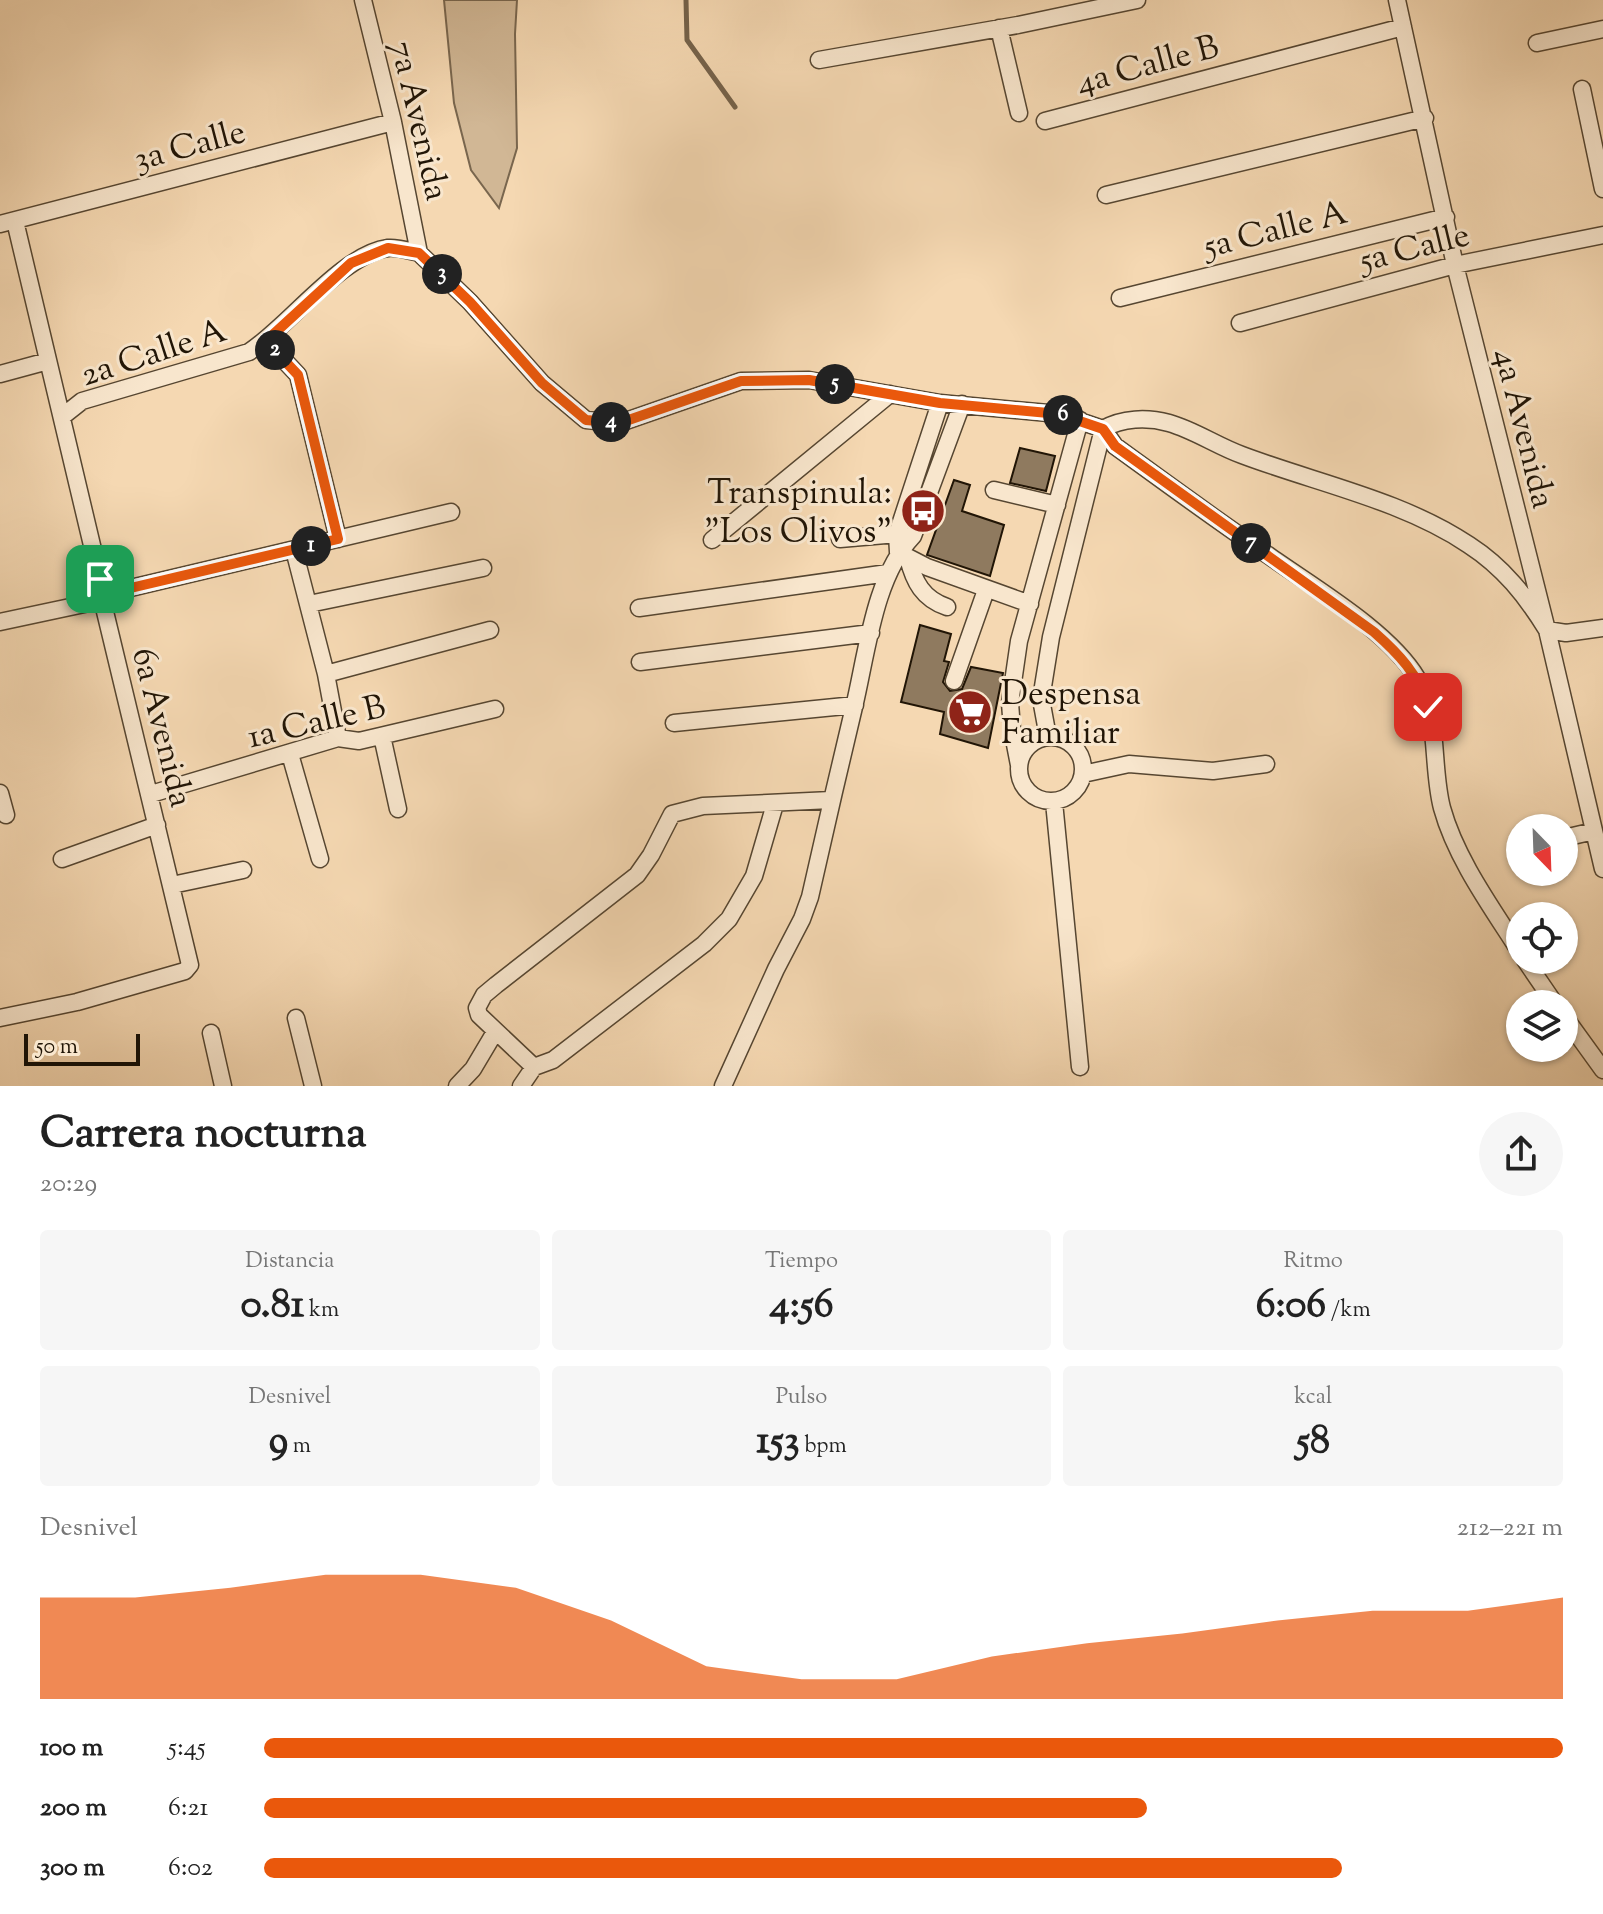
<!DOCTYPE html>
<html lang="es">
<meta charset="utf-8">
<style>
body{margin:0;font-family:"Sorts Mill Goudy",serif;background:#f6f6f6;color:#222;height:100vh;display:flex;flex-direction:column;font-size:30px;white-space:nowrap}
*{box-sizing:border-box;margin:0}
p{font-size:26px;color:#767676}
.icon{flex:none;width:44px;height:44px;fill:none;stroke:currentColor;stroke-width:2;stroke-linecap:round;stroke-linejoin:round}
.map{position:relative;height:1086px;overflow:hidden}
.drawer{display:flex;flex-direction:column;background:#fff;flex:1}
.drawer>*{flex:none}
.needle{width:52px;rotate:157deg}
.fabs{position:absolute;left:1506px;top:814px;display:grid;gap:16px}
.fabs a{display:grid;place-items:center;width:72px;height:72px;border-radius:50%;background:#fff;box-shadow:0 2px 6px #0004;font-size:40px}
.scale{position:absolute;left:24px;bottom:20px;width:116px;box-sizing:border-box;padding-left:8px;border:4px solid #211506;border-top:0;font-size:22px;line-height:28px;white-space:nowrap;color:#211506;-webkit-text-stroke:6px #f8e6cd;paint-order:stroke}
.pin{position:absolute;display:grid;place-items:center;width:68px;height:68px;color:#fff;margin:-34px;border-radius:16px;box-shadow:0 4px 12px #0006}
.km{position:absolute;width:40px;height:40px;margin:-20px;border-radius:50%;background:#222;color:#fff;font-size:22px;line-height:40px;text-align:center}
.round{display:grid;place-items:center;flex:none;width:84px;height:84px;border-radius:42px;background:#f6f6f6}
.summary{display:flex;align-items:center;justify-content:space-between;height:136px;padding:0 40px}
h1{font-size:44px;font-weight:700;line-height:60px}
.stats{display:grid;grid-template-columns:repeat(3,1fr);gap:12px;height:136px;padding:8px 40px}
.stats div{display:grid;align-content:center;border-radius:8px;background:#f6f6f6;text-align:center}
.stats b{font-size:40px;font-weight:700}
.stats small{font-size:22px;font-weight:400}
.stats p{font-size:22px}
.chart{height:224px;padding:16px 40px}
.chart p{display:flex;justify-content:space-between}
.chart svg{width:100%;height:144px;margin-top:8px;fill:#ea580c;opacity:.7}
ul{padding:0 40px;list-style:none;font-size:26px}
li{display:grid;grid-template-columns:128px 96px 1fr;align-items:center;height:60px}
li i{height:20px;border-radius:10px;background:#ea580c}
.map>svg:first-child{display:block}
</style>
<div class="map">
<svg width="1603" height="1086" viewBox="0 0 1603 1086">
<rect width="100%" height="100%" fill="#f5d8b2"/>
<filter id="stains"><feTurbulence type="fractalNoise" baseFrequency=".0025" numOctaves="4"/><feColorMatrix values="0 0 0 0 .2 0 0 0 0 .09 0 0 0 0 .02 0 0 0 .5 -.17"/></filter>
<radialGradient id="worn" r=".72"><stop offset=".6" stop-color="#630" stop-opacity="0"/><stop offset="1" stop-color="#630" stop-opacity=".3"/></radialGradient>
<path fill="#d1b795" stroke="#79664e" stroke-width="2" d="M 444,0 L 517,0 L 515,34 L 517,148 L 499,208 L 471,170 L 454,103 Z"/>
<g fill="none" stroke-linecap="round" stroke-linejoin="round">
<path stroke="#75624a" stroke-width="5" d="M 686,0 L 687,40 L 735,107"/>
</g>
<path fill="#8f7a5f" stroke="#211506" stroke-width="2" d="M 1020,448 L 1055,456 L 1046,491 L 1010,483 Z
M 954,480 L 970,485 L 962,511 L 1004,525 L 990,576 L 927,555 Z
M 920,625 L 951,634 L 944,661 L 949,662 L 943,682 L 950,691 L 962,689 L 971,667 L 1003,673 L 988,748 L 940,734 L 944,712 L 901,702 Z"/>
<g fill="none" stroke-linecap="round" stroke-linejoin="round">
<g stroke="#564631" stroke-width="19">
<path id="minor" d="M 363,0 L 393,122 L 419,253
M 1397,0 L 1455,265 L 1547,630 L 1603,869
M 999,28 L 1019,113
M 1537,43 L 1603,29
M 819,60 L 1018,25 L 1137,0
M 1582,89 L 1603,189
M 1045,121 L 1403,27
M 1106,195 L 1425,118
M 0,224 L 393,122
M 419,253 L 470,302 L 542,383 L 586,420 L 620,423 L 741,381 L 809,380 L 940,403 L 1059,414 L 1103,429 L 1115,446 C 1166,483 1216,520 1268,555 C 1313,587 1389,631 1417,678 C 1440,717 1431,766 1442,808 C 1456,859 1492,908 1520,952
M 1120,298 L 1446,217
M 1240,323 L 1455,265 L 1603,235
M 266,341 L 298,375 L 338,539
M 0,374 L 48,361
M 63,416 L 82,401 L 249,352 C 289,326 342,254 388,248 C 397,247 410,251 419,253
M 994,490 L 1057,505
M 840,539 L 897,534
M 712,540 L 890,394
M 294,550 L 326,674 L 338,738
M 898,552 L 897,534 L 940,403
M 898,552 L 927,567 L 1030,604
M 908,558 C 914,582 923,599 947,607
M 309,604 L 483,568
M 639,608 L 888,573
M 0,622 L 89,603 L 101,595 L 451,512
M 640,662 L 871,633
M 326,674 L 490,630
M 954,681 L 986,590
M 674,723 L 855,705
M 382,736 L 398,809
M1019 769a32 32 0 1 1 64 0a32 32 0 1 1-64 0Z
M 1048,737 L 1041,699 L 1051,637 L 1103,429 C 1122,418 1147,417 1169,423 C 1194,430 1217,446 1242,455 C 1316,483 1402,500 1469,545 C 1503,567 1526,596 1547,630 L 1566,633 L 1603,628
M 290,754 L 320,859
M 1019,765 L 1012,729 L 1010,703 L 1019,641 L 1080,420
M 1083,774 L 1129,764 L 1213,771 L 1266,764
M 0,793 L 6,815
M 151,794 L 338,738 L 359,741 L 495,709
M 1054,802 L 1080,1067
M 1564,838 L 1594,831
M 62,859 L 157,825
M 172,885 L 243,870
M 1525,960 L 1555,1004
M 1564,1016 L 1603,1070
M 0,1018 L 77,1002 L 185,971 L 190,965 L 101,595 L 100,579 L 15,221
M 296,1018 L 313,1086
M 211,1033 L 223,1086
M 534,1067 L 479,1015 L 477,1008 L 484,995 L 496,985 L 637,875 L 651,855 L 672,814 L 703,806 L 831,800
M 457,1086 L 473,1069 L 495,1032
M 521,1086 L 534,1067 L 553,1060 L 704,944 L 729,919 L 754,876 L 775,804
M 723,1086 L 776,969 L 802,919 L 810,897 C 824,834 839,770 854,707 C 867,653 874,577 913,536 L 962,404"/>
</g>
<use href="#minor" stroke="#f8e6cd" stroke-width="16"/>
</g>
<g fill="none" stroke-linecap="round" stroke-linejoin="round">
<g stroke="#fff" stroke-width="16">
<path id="route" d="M 100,579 L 101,595 L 338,539 L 298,375 L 266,341 L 351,263 L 388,248 L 419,253 L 470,302 L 542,383 L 586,420 L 620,423 L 741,381 L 809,380 L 940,403 L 1059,414 L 1103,429 L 1115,446 L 1374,632 C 1399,654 1419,675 1428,707"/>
</g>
<use href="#route" stroke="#ea580c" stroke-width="10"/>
</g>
<defs>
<g id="bus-disc" transform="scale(2.3)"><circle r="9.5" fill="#8f2418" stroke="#f8e6cd"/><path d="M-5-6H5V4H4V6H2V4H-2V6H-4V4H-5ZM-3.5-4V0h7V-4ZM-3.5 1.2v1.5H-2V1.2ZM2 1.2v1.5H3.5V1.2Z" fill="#fff"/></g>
<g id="supermarket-disc" transform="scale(2.3)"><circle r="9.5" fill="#8f2418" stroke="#f8e6cd"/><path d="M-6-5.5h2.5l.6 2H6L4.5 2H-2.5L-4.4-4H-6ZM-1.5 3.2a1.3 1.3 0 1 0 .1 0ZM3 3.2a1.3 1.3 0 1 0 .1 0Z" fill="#fff"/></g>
</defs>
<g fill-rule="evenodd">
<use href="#bus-disc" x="923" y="511"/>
<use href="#supermarket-disc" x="970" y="712"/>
</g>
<g text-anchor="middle" stroke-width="6" stroke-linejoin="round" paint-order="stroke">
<g font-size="34" fill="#211506" stroke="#f8e6cd">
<text transform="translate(1147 63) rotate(-15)" y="12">4a Calle B</text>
<text transform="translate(421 120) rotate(77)" y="12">7a Avenida</text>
<text transform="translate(189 144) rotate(-15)" y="12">3a Calle</text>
<text transform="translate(1275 228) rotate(-14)" y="12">5a Calle A</text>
<text transform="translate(1414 246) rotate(-14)" y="12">5a Calle</text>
<text transform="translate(153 351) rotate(-18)" y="12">2a Calle A</text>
<text transform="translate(1526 428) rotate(76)" y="12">4a Avenida</text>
<text transform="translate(316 720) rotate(-13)" y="12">1a Calle B</text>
<text transform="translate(164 727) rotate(76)" y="12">6a Avenida</text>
</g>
<g font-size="34" fill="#211506" stroke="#f8e6cd" text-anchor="end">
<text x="892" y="503">Transpinula:<tspan x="892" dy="39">"Los Olivos"</tspan></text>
<text x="1001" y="704" text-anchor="start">Despensa<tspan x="1001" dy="39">Familiar</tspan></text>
</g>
</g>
<rect width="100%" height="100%" filter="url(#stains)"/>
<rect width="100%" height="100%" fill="url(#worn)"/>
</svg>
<div class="fabs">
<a><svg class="needle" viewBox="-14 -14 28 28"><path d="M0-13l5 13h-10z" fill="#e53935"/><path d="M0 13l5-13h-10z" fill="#767676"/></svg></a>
<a><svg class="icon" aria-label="locate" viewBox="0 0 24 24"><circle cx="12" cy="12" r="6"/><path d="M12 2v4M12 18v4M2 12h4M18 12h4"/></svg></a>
<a><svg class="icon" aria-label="layers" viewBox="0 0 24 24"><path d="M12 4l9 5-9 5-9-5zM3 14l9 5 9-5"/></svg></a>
</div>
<div class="scale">50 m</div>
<div class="pin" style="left:100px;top:579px;background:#1e9e55"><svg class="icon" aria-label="arrive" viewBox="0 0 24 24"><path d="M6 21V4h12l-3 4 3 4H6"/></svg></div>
<div class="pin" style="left:1428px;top:707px;background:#d93025"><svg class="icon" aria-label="check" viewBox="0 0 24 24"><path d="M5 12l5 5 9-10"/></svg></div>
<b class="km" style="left:311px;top:546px">1</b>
<b class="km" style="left:275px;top:350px">2</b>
<b class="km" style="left:442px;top:274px">3</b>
<b class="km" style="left:611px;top:422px">4</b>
<b class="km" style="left:835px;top:384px">5</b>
<b class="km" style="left:1063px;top:415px">6</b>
<b class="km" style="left:1251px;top:543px">7</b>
</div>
<section class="drawer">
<div class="summary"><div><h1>Carrera nocturna</h1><p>20:29</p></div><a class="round"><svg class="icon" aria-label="share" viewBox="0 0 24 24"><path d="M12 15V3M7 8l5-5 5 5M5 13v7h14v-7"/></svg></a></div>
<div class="stats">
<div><p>Distancia</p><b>0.81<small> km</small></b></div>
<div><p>Tiempo</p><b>4:56</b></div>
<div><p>Ritmo</p><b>6:06<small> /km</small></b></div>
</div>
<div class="stats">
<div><p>Desnivel</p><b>9<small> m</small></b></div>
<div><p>Pulso</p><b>153<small> bpm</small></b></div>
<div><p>kcal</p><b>58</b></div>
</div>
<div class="chart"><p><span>Desnivel</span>212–221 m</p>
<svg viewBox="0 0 160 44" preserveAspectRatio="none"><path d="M0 44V13L10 13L20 10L30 6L40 6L50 10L60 20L70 34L80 38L90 38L100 31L110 27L120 24L130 20L140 17L150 17L160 13V44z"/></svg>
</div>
<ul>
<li><b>100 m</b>5:45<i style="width:100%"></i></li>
<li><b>200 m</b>6:21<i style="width:68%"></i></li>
<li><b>300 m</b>6:02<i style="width:83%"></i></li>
</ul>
</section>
